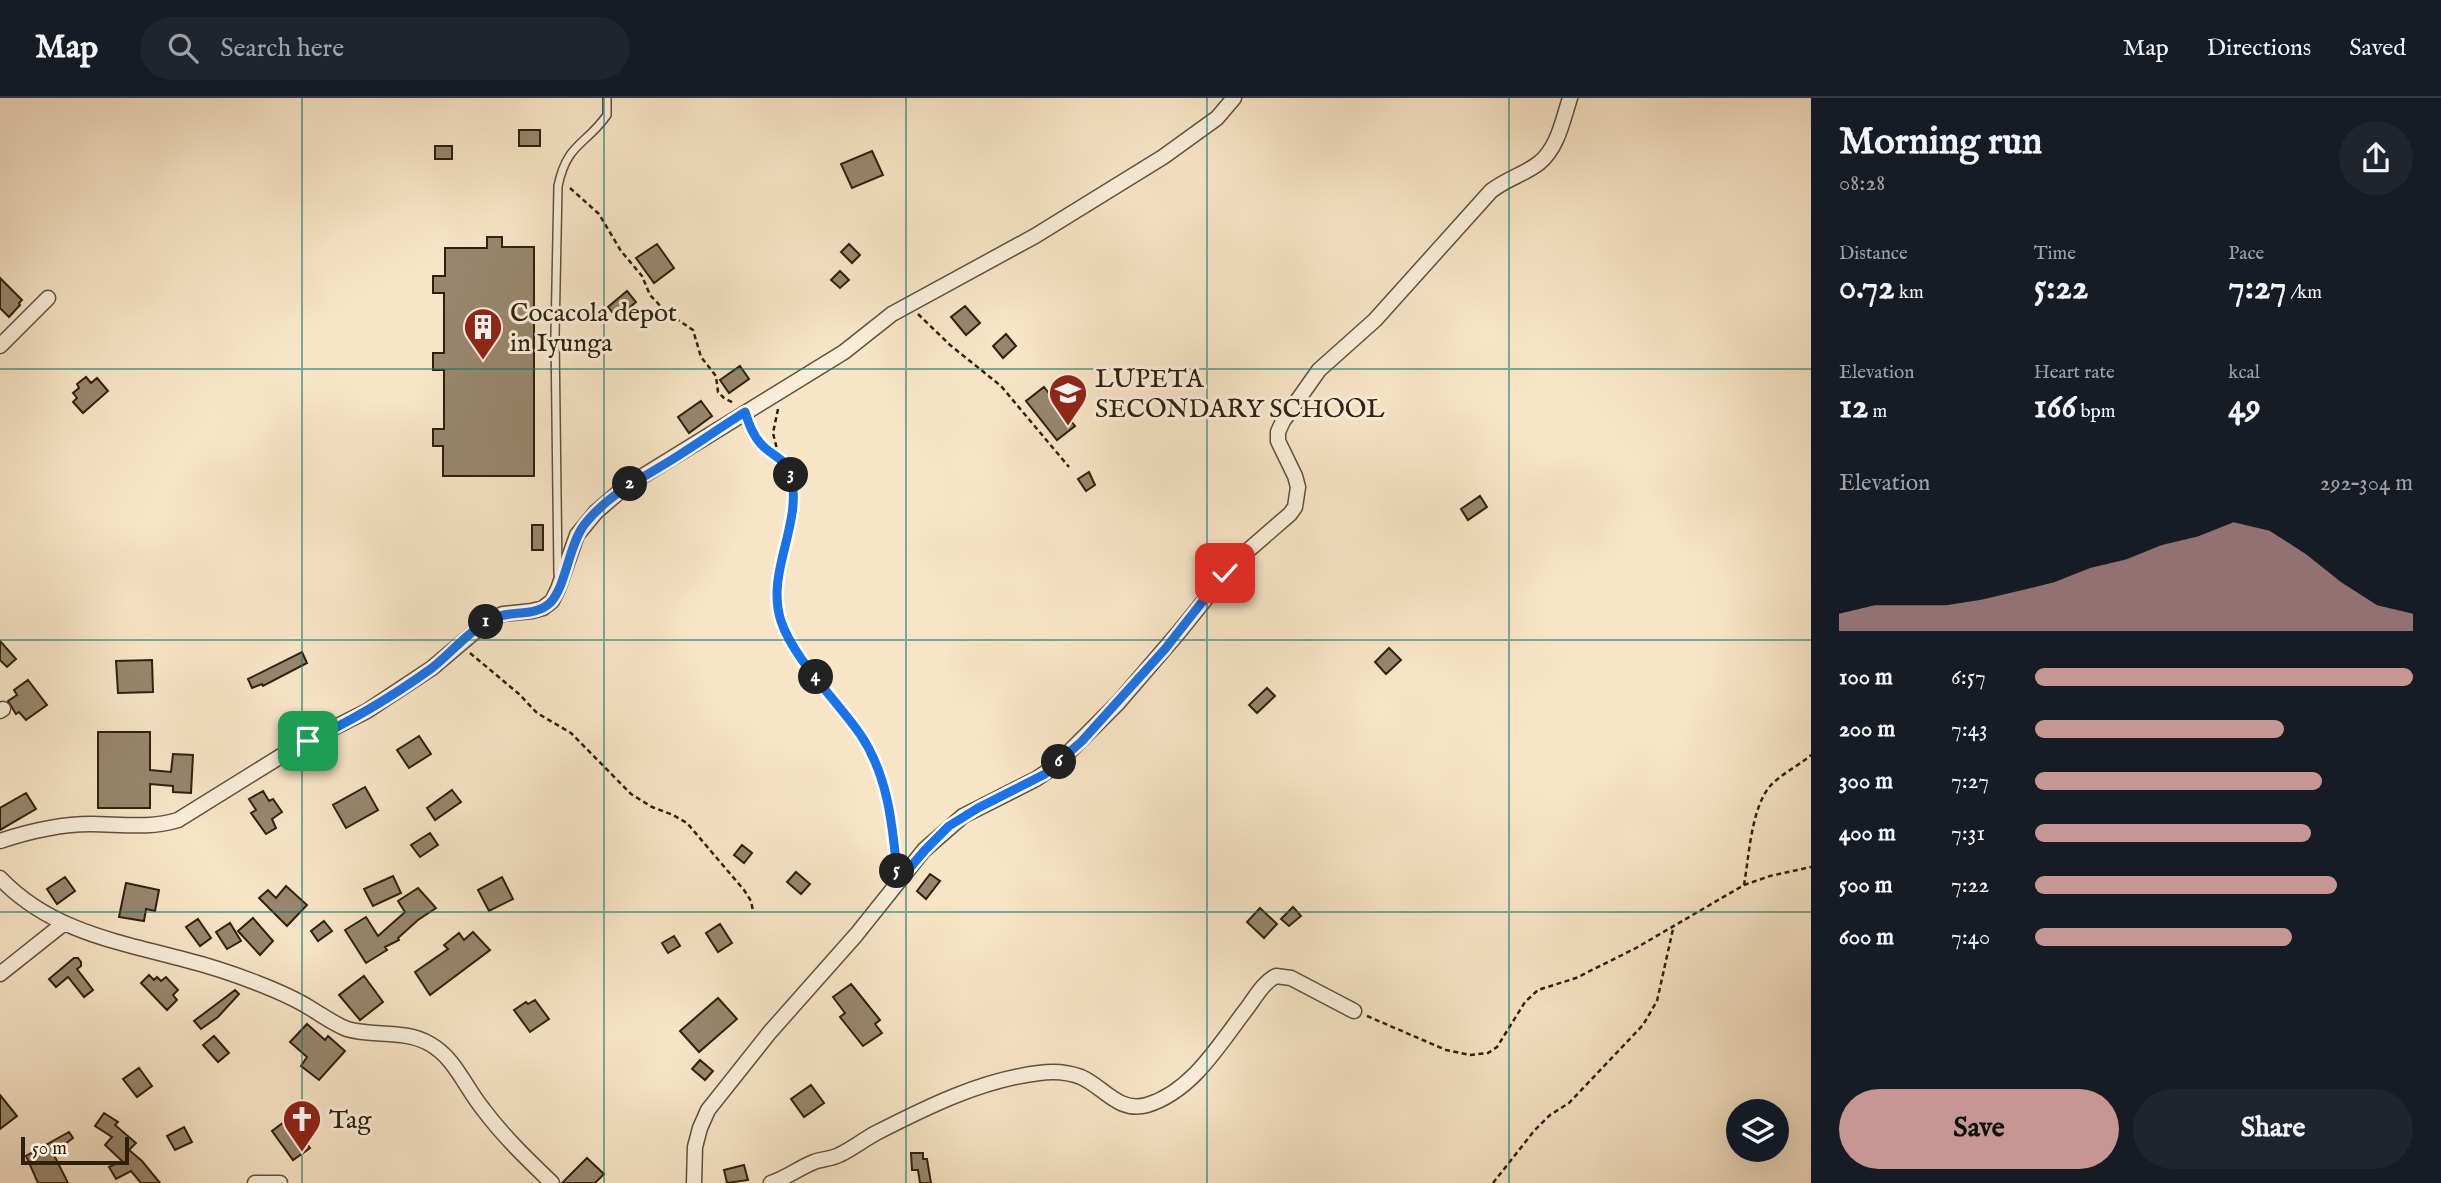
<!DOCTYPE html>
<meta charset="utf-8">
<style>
body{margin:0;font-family:"IM FELL English",serif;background:#20242c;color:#f1f3f6;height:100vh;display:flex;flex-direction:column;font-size:26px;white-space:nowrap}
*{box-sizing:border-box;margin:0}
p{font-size:23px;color:#9ea1a6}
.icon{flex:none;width:38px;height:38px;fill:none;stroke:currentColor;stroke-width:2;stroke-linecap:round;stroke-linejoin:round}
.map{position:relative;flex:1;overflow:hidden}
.drawer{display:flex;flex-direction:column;background:#171b24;width:630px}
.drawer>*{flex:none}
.buttons{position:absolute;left:1726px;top:1001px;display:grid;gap:14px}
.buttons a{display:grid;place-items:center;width:63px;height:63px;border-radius:50%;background:#171b24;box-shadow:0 7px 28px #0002;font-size:35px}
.scale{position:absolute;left:21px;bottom:18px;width:108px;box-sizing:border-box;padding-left:7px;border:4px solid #2f200e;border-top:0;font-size:19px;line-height:24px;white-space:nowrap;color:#2f200e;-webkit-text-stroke:5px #faeedb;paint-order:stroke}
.pin{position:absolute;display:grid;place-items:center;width:60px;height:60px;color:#fff;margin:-30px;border-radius:14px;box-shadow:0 4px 10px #0006}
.km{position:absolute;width:35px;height:35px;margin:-18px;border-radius:50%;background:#222;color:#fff;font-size:19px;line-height:35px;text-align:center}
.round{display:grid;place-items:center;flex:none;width:74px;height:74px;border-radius:37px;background:#20242c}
.headline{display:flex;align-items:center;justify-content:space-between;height:119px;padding:0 28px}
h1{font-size:38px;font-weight:700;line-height:52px}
.stats{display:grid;grid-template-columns:repeat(3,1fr);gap:10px;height:119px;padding:7px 28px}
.stats div{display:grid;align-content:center}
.stats b{font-size:35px;font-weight:700}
.stats small{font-size:19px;font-weight:400}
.stats p{font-size:19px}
.chart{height:196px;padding:14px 28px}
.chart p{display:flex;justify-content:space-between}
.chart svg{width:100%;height:126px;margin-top:7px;fill:#c59692;opacity:.7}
.button{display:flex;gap:14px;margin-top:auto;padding:14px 28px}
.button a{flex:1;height:80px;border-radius:42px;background:#c59692;color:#111;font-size:28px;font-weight:700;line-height:80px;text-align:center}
.button a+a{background:#20242c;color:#f1f3f6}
ul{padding:0 28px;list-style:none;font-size:23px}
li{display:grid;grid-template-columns:112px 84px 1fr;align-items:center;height:52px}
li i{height:18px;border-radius:9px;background:#c59692}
header{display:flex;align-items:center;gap:42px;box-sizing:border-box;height:98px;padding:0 35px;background:#171b24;border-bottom:2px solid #363941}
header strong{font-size:33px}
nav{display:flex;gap:38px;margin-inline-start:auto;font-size:24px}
.search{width:490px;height:63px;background:#20242c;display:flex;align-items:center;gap:18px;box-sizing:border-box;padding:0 24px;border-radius:38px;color:#9ea1a6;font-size:26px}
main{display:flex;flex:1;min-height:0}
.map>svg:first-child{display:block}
</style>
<header>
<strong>Map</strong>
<div class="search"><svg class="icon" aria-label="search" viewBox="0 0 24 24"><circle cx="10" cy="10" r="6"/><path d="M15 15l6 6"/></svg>Search here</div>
<nav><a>Map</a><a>Directions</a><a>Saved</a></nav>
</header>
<main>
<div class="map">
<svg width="1811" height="1085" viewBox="0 0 1811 1085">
<rect width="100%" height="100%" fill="#f8e5c7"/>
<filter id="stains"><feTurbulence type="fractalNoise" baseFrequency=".00286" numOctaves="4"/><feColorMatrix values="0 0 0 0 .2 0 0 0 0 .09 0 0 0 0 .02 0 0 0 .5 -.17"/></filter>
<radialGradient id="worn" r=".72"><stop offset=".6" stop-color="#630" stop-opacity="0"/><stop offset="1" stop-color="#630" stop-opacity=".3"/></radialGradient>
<path fill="#98866e" stroke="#2f200e" stroke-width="2" d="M 519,32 L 540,32 L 540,48 L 519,48 Z
M 435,48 L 452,48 L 452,61 L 435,61 Z
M 872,53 L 883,77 L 852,90 L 841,66 Z
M 487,139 L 502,139 L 502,149 L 534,149 L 534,378 L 443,378 L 443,348 L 433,348 L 433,331 L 444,331 L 444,272 L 433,272 L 433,255 L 444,255 L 444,195 L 433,195 L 433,178 L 445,178 L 445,150 L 487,150 Z
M 657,146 L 674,170 L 654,185 L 636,160 Z
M 849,146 L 860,157 L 852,165 L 841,154 Z
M 840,173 L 849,182 L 840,190 L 831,182 Z
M 0,180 L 22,202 L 19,205 L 20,207 L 9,219 L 0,210 Z
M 627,193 L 636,204 L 617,220 L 608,209 Z
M 965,208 L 980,225 L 966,237 L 951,219 Z
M 1006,236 L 1016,248 L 1003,260 L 993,248 Z
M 740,268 L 749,281 L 729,295 L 720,282 Z
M 86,279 L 91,285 L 97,280 L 108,293 L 83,315 L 73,304 L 77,300 L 73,295 L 79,290 L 77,286 Z
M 1044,289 L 1075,328 L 1057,342 L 1026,303 Z
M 701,303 L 712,318 L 689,335 L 678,319 Z
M 1089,374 L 1095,387 L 1086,393 L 1078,381 Z
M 1480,398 L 1487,409 L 1468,422 L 1461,411 Z
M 532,427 L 543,427 L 543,452 L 532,452 Z
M 0,543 L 16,561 L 7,569 L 0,562 Z
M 1389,550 L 1401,562 L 1386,576 L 1375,564 Z
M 302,554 L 307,565 L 263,588 L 262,586 L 252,590 L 248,581 Z
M 152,562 L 153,594 L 118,595 L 116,563 Z
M 28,582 L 47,607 L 26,622 L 19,614 L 16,616 L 8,603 L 17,597 L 14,592 Z
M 1267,590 L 1275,598 L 1257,615 L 1249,607 Z
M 98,634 L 150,634 L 150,672 L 171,674 L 173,656 L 193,657 L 191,695 L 173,694 L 173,688 L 150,686 L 150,710 L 98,710 Z
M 419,638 L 431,656 L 409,670 L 397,652 Z
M 365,689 L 378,712 L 346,730 L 333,707 Z
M 452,692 L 461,704 L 435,722 L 427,710 Z
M 263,693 L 269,703 L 273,701 L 282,714 L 272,721 L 276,730 L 266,736 L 251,715 L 256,712 L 249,701 Z
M 26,695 L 36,711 L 0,732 L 0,710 Z
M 430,735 L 438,747 L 420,759 L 411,747 Z
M 742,747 L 752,755 L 744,765 L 734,757 Z
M 796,774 L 810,786 L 801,796 L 787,784 Z
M 930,776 L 940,783 L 926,801 L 917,793 Z
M 393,778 L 401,795 L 373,808 L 364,791 Z
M 65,779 L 75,793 L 57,806 L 47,791 Z
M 502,779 L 513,801 L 489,813 L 478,792 Z
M 126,785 L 159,792 L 155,813 L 146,811 L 144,823 L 119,819 Z
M 286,788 L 307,807 L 287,828 L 259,800 L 268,792 L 276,800 Z
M 418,790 L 436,810 L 418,822 L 398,840 L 399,842 L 385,849 L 387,852 L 366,865 L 345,832 L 366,819 L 378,838 L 405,814 L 398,803 Z
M 1293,809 L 1301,818 L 1289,828 L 1281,821 Z
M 1260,810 L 1277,826 L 1264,840 L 1247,824 Z
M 253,820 L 273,843 L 260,857 L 238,833 Z
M 198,821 L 211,840 L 200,848 L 186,829 Z
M 324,823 L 332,833 L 318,843 L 311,833 Z
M 230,825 L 241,843 L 227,851 L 216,834 Z
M 720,826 L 732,845 L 718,854 L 706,835 Z
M 473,834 L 490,852 L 430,897 L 415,874 L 448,851 L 444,847 L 459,835 L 464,842 Z
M 674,838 L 680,848 L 668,855 L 662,845 Z
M 74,860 L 78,860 L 81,864 L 81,868 L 77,871 L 93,892 L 84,899 L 68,879 L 56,889 L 49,881 Z
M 149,877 L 154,882 L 157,879 L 161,883 L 166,879 L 178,892 L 173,897 L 177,902 L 167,912 L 141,885 Z
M 364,878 L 383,904 L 360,922 L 339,897 Z
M 851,886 L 880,922 L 875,926 L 882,935 L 863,948 L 840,919 L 845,915 L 833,899 Z
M 235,892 L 239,896 L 218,919 L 201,931 L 194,923 Z
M 718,900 L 737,921 L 699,954 L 680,933 Z
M 535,902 L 549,921 L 530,934 L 514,912 L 526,904 L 528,906 Z
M 307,926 L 325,942 L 328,938 L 345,953 L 319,982 L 301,968 L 307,959 L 290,944 Z
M 214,938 L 229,955 L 218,964 L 203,947 Z
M 700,962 L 713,973 L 705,982 L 692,971 Z
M 139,970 L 152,988 L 137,999 L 123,981 Z
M 811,987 L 824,1005 L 804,1019 L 791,1001 Z
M 0,997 L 17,1018 L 0,1031 Z
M 104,1015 L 118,1024 L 115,1027 L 136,1045 L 129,1052 L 142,1063 L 160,1085 L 141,1085 L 131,1073 L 116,1081 L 109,1069 L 122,1063 L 105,1047 L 112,1039 L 95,1028 Z
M 288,1021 L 310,1050 L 293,1062 L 272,1033 Z
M 184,1029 L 192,1044 L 175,1052 L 167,1038 Z
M 69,1034 L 73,1040 L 53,1055 L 68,1085 L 38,1085 L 26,1058 Z
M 911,1055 L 923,1055 L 923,1061 L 927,1061 L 931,1085 L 920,1085 L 918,1072 L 912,1072 Z
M 587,1060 L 604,1076 L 595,1085 L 562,1085 Z
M 744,1067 L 748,1082 L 727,1085 L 724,1072 Z"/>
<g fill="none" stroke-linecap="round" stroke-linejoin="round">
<g stroke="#61513c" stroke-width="10">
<path id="service" d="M 558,476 L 555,238 L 558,88 C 567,45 585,48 607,17 L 607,0"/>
</g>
<g stroke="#61513c" stroke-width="17">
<path id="minor" d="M 0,248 L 48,200
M 0,613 L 3,611
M 0,743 C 30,733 59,726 91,726 C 119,726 150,731 178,722 L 294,650 L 367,613 L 432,570 L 490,521 L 503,516 L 532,513 L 543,510 L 552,503 L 558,491 L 577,437 L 596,414 L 625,389 L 844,254 L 892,216 L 1035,138 L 1163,59 L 1217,20 L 1234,0
M 0,780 C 50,833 119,844 186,862 C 210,868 234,876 257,885 C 275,892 294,900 310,910 C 322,917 334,926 347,931 C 374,939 404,931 430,946 C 455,960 465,989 483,1011 C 503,1038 528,1062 552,1085
M 0,876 L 63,826
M 255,1085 L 280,1085
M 694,1085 L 695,1049 L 700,1030 L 708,1012 L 770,934 L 856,837 L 924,752 L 963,718 L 1036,681 L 1054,669 L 1118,605 L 1179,534 L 1237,462 L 1290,416 L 1295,409 L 1298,389 L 1295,378 L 1278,343 L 1278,334 L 1283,323 L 1319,272 L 1375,222 L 1491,93 C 1506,81 1525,76 1539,65 C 1558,50 1563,21 1570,0
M 771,1085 C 786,1080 799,1070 814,1064 C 822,1061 831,1061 839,1057 C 852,1051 863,1042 876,1035 C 927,1009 981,982 1039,975 C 1053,973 1068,974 1081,979 C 1104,989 1118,1015 1147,1007 C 1193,993 1220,945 1248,909 C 1256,898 1264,884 1276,878 L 1291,880 L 1354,913"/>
</g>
<path stroke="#2f200e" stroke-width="2.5" stroke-dasharray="5 3.5" stroke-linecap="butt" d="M 570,90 L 599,116 L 621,153 L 642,178 L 650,197 L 666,214 L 693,232 L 701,259 L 716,278 L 718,294 L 724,300 L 734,305
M 918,216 L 950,247 L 1001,288 L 1069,369
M 778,311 L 773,335 L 779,359
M 750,327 L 757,342 L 786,365 L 791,376 L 792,394 L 789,433 L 777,477 L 775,494 L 782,527 L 809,570 L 861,638 L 872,657 L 887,701 L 896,766
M 470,555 L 519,596 L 537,615 L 571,635 L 631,696 L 652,709 L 673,717 L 687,725 L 744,792 L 751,803 L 753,813
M 1744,787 C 1749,759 1751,709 1771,687 C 1783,675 1798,668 1811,657
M 1367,918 L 1446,952 L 1470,957 L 1488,955 L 1497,949 L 1525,904 L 1538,892 L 1576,880 L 1636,850 L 1744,787 L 1770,778 L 1811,769
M 1493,1085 L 1534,1033 L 1550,1017 L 1569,1005 L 1643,927 L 1657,903 L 1673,831"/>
<use href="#service" stroke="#faeedb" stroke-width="7"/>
<use href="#minor" stroke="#faeedb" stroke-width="14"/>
</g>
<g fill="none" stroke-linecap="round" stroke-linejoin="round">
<g stroke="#fff" stroke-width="14">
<path id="route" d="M 308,643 C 352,623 393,598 432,570 C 451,555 468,534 489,522 C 508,511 534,520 550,505 C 566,489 568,449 584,427 C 608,396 641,381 673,361 C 697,346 721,329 745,314 C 749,326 753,338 762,347 C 772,358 787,361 791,377 C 803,427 765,474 781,523 C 793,560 837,603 860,636 C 890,680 893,734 898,784 L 925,752 L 949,728 L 978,710 L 1045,676 L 1082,643 L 1165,551 L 1225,475"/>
</g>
<use href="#route" stroke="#1a73e8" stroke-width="9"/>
</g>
<path fill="none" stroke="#0f766e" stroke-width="2" stroke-opacity="0.55" d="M 302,0 L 302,1085M 604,0 L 604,1085M 906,0 L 906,1085M 1207,0 L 1207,1085M 1509,0 L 1509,1085M 0,271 L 1811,271M 0,542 L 1811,542M 0,814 L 1811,814"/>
<defs>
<g id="building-pin" transform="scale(2.0125)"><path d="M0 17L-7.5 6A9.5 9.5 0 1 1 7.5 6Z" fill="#8f2418" stroke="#faeedb"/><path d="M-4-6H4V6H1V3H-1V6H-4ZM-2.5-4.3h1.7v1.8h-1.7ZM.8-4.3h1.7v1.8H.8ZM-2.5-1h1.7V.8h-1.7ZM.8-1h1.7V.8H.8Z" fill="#fff"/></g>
<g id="school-pin" transform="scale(2.0125)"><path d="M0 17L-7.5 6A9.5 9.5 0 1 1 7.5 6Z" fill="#8f2418" stroke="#faeedb"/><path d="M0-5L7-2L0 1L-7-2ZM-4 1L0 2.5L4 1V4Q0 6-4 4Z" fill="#fff"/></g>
<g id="church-pin" transform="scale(2.0125)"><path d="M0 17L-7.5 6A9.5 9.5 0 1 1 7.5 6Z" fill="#8f2418" stroke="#faeedb"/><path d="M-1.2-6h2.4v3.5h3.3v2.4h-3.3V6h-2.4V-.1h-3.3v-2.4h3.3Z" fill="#fff"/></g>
</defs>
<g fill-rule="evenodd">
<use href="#building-pin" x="483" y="229"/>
<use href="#school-pin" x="1068" y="295"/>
<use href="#church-pin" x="302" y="1021"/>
</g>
<g text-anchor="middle" stroke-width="6" stroke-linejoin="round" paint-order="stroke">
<g font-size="26" fill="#2f200e" stroke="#faeedb" text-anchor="start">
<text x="510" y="223">Cocacola depot<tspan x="510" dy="30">in Iyunga</tspan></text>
<text x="1095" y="289">LUPETA<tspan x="1095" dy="30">SECONDARY SCHOOL</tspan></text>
<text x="329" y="1030">Tag</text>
</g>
</g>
<rect width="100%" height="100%" filter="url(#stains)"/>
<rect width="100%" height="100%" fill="url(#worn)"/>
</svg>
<div class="buttons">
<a><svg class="icon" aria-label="layers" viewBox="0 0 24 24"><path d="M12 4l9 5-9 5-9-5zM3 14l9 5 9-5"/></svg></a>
</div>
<div class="scale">50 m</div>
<div class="pin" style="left:308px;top:643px;background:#1e9e55"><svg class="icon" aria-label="arrive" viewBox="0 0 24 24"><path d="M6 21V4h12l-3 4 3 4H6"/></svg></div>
<div class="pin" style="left:1225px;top:475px;background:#d93025"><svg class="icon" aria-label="check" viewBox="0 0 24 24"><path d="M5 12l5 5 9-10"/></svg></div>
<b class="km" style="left:486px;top:524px">1</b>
<b class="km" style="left:630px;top:386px">2</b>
<b class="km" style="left:791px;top:377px">3</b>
<b class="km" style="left:816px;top:579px">4</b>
<b class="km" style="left:897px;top:773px">5</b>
<b class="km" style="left:1059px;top:664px">6</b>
</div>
<section class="drawer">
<div class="headline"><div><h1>Morning run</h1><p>08:28</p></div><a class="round"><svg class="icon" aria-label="share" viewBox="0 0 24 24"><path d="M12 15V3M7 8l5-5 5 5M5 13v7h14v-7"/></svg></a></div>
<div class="stats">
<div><p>Distance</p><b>0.72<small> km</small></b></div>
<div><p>Time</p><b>5:22</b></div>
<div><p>Pace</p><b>7:27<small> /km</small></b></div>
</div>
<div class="stats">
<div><p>Elevation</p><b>12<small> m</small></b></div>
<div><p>Heart rate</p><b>166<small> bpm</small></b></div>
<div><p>kcal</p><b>49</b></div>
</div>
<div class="chart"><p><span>Elevation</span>292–304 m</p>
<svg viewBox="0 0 160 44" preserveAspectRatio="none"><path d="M0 44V38L10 35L20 35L30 35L40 33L50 30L60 27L70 22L80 19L90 14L100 11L110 6L120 9L130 17L140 27L150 35L160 38V44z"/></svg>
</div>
<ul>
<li><b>100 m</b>6:57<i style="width:100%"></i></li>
<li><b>200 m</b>7:43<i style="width:66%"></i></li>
<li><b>300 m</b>7:27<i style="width:76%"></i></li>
<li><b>400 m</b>7:31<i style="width:73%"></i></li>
<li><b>500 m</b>7:22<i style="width:80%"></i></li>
<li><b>600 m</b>7:40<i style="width:68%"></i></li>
</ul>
<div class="button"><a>Save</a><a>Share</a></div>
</section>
</main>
